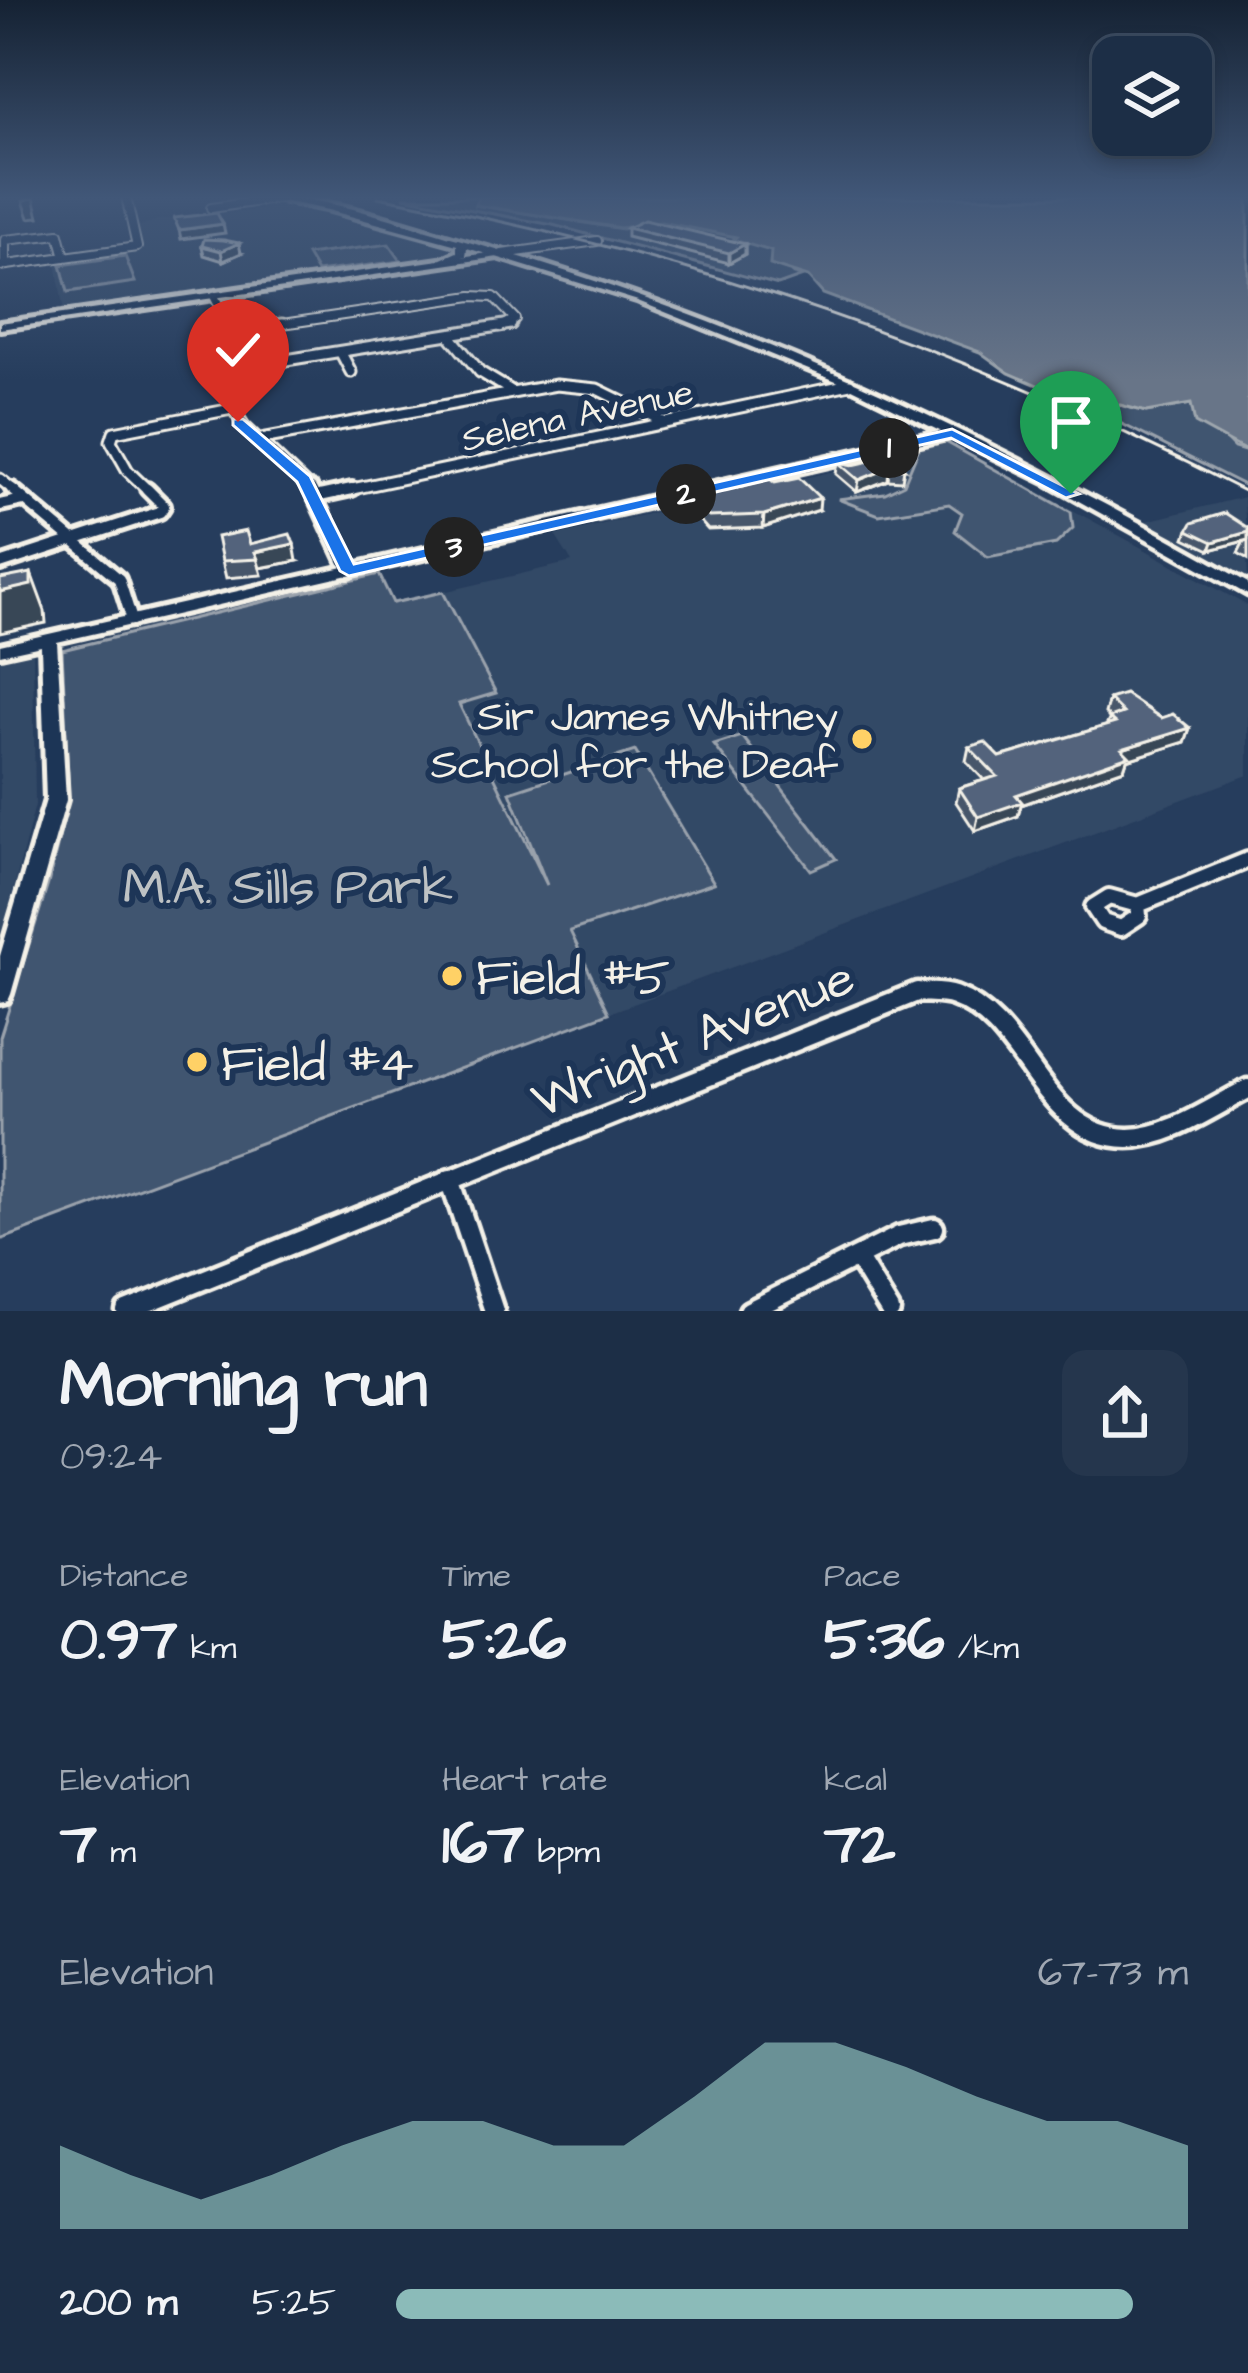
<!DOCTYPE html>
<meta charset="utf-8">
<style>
body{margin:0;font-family:"Architects Daughter",sans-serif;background:#25364d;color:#f1f3f6;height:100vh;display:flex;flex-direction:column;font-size:45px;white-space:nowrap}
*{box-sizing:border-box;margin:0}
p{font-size:39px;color:#a0a8b3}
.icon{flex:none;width:66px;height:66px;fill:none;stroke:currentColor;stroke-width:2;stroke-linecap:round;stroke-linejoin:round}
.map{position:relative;height:1311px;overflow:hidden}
.drawer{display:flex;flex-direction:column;background:#1c2e46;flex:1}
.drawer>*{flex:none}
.controls{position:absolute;left:1092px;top:36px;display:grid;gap:24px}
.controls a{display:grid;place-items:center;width:120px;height:120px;border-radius:24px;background:#1c2e46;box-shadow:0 6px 18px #0003,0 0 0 3px #3a4a5f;font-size:60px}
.pin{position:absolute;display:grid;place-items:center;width:102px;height:102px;color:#fff;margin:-123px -51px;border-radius:50% 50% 50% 0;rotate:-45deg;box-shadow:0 0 12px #0007}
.pin .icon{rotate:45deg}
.km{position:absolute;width:60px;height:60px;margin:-30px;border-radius:50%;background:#222;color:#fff;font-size:33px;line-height:60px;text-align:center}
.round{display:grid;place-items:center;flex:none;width:126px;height:126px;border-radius:24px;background:#25364d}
.headline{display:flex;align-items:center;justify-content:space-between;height:204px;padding:0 60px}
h1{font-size:66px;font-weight:700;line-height:90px}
.stats{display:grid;grid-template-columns:repeat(3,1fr);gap:18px;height:204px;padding:12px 60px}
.stats div{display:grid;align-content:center}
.stats b{font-size:60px;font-weight:700}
.stats small{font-size:33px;font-weight:400}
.stats p{font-size:33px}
.chart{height:336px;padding:24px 60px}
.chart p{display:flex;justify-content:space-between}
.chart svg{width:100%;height:216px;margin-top:12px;fill:#8bbbb9;opacity:.7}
ul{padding:0 60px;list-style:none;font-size:39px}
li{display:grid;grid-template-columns:192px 144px 1fr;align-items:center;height:90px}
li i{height:30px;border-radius:15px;background:#8bbbb9}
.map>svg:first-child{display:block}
</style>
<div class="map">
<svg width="1248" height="1311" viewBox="0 0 1248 1311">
<rect width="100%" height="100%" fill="#263d5d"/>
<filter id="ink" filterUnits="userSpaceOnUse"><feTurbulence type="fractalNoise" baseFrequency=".00833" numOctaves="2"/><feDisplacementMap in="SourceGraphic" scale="24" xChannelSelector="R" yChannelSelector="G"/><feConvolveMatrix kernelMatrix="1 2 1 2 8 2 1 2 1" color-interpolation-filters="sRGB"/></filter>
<g filter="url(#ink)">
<path fill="#334966" d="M 298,206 L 457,246 L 460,253 L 64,313 L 56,262 L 142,250 L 137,227 L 158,220 Z
M 952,444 L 1248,606 L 1248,775 L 609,1013 L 458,703 L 496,692 L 443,592 L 572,562 L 555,535 Z
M 1244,497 L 1248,582 L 1142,522 Z
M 33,652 L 35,805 L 0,942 L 0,659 Z"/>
<path fill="#40546f" stroke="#9aa2ac" stroke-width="3" d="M 403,197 L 479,197 L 475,205 L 622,229 L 661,222 L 733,236 L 772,251 L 794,274 L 803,276 L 778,285 L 553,225 Z
M 389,244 L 401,261 L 317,272 L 307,255 Z
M 125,256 L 135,282 L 68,292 L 61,265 Z
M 1191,404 L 1234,448 L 1248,452 L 1248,487 L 1084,405 L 1114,410 L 1120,405 L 1146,412 Z
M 931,441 L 944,441 L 1071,512 L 1073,528 L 1056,544 L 988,557 L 955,531 L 962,513 L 949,504 L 879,515 L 838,499 L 885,493 L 904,484 L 919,448 Z
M 379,574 L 393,603 L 443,592 L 496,693 L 459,704 L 547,885 L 510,792 L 635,751 L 714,883 L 570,931 L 609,1013 L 0,1240 L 0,1037 L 48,884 L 69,797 L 62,650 Z
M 742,736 L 836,859 L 811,870 L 714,745 Z"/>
<path fill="#677588" stroke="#9fa7ae" stroke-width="3" d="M 479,197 L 1248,197 L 1248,452 L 1195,423 L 1191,404 L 1146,412 L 1120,405 L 1115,410 L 1084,405 L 1009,373 L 980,352 L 823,294 L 808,277 L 770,265 L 771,251 L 733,240 L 736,237 L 661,222 L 620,228 L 475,205 Z"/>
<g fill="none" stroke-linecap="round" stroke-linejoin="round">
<g stroke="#f4f1e8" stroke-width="12">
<path id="street-far4" d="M 211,208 L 282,198
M 502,254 L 597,241
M 5,265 L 5,240 L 59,234 L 65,257
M 0,266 L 137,247 L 126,197
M 214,296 L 230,327
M 262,327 L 472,296 L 494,297 L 515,319 L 501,327"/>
</g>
<g stroke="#f4f1e8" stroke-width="15">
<path id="street-far3" d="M 228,324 L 244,356 L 229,402 L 244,426 L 313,492
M 231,332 L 282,324
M 450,336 L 480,372 L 510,390
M 341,353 L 351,372
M 242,367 L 511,324
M 256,440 L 556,385 L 597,389 L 664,422
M 0,479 L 16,492
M 150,492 L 128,471 L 111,441 L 114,432 L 232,409
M 338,492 L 850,384"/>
</g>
<g stroke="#f4f1e8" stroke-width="20">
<path id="street-far2" d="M 12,489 L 119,579 L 132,620
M 311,489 L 349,571
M 315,497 L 352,489
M 0,505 L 23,500
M 0,564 L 160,512 L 164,506 L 147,489"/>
</g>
<g stroke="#f4f1e8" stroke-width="22">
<path id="street-far1" d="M 1109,897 L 1138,905 L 1139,916 L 1121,928 L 1103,922 L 1093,907 Z
M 1138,905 L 1248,860"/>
</g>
<g stroke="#f4f1e8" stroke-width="27">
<path id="street" d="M 450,1179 L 494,1311
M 857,1257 L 890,1311
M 126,1311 L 917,992 C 929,993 943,992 954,996 C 1028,1022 1041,1137 1128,1138 C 1170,1138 1212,1107 1248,1089
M 749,1311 L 899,1236 L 934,1228"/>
</g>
<g stroke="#f4f1e8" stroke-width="10">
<path id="secondary" d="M 502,251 L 505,252 L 505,256 L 0,329 L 0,323 Z
M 952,429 L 956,430 L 956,436 L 57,642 L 66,800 L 11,994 L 8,1001 L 0,1003 L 0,956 L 46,800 L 41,646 L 0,655 L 0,645 Z"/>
</g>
<g stroke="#f4f1e8" stroke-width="9">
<path id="primary" d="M 263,197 C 325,195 398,222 458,239 C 740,317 995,439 1248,583 L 1248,595 L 1048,484 L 846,385 L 638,301 L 467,248 L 466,256 L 439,264 L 439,260 L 457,252 L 457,245 L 328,210 Z"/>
</g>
<use href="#street-far4" stroke="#1d3557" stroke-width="8"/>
<use href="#street-far3" stroke="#1d3557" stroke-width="9"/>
<use href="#street-far2" stroke="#1d3557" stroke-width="10"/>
<use href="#street-far1" stroke="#1d3557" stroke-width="14"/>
<use href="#street" stroke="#1d3557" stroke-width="18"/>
<use href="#secondary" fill="#1d3557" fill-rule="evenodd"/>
<use href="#primary" fill="#1d3557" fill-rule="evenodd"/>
<path stroke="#f4f1e8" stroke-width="3" d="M 378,197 C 690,253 966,348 1248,493"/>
</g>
<path fill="#47566a" stroke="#f4f1e8" stroke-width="3" d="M 627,228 L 745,244 L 745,254 L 729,263 L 627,237 Z
M 202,246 L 241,253 L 223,261 L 204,255 Z
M 872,454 L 904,469 L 902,481 L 888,480 L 857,492 L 836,474 L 838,462 L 853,465 L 871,461 Z
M 775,483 L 819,510 L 763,528 L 708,530 L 699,520 L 699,507 L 711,505 L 711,494 Z
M 1248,528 L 1248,559 L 1238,553 L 1244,541 L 1210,550 L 1185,538 L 1188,530 Z
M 250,544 L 297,561 L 260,568 L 262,575 L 226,578 L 222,561 Z
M 1109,699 L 1190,728 L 1185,742 L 1127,760 L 1124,769 L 1021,805 L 1018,816 L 975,831 L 956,802 L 959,788 L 984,780 L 966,761 L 969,747 L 1000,757 L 1106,726 L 1110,718 L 1105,713 Z"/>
<path fill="#394656" stroke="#f4f1e8" stroke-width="3" d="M 34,197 L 39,217 L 29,218 L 23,201 Z
M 223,224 L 225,233 L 181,239 L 179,230 Z
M 239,243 L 241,253 L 223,261 L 221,251 Z
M 745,244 L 745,254 L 729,263 L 729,253 Z
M 889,468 L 888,480 L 857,492 L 859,480 Z
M 820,498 L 819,510 L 763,528 L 764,515 Z
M 1248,532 L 1248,540 L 1210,550 L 1213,542 Z
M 294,544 L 297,561 L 260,568 L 255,552 Z
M 31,573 L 45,611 L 46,623 L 0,633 L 0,592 Z
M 1190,728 L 1185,742 L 1127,760 L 1124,769 L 1021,805 L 1018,816 L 975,831 L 978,817 L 1016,795 L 1122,749 Z"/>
<path fill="#52647b" stroke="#f4f1e8" stroke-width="3" d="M 217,213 L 223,224 L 179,230 L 174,218 Z
M 644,220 L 745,244 L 729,253 L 627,228 Z
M 204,239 L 224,240 L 239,243 L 221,251 L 202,246 Z
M 882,452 L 904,469 L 889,468 L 859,480 L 838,462 L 853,465 L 879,459 L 872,454 Z
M 799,478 L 820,498 L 764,515 L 709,517 L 699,507 L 712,504 L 711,494 L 770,479 L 775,483 Z
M 1225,513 L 1248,528 L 1248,532 L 1213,542 L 1188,530 L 1192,523 Z
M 246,531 L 250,544 L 290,534 L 294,544 L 255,552 L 258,559 L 222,561 L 217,537 Z
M 31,573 L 31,585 L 0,592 L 0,579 Z
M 1125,694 L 1161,718 L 1173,714 L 1190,728 L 1122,749 L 1129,756 L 1016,795 L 1022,802 L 978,817 L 959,788 L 997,776 L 969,747 L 985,742 L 1000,757 L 1115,723 L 1109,718 L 1123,713 L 1109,699 Z"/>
</g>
<linearGradient id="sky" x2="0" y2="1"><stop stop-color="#152233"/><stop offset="0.52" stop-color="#415778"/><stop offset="1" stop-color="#415778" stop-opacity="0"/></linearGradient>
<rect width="1248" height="380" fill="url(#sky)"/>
<path fill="#1a73e8" stroke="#fff" stroke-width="3" d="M 233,419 L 243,419 L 310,476 L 354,564 L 952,429 L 1079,494 L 1066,498 L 951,438 L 349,576 L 340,571 L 297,482 L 233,425 Z"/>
<g fill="#ffd166" stroke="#1d3557" stroke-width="4.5">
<circle cx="862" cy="739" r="12"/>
<circle cx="452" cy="976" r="12"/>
<circle cx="197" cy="1062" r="12"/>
</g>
<g text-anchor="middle" stroke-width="12" stroke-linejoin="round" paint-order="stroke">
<g font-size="36" fill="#f4f1e8" stroke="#1d3557">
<text transform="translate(577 414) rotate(-12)" y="13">Selena Avenue</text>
</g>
<g font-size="42" fill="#f4f1e8" stroke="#1d3557" text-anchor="end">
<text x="838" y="730">Sir James Whitney<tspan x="838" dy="48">School for the Deaf</tspan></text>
</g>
<g font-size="51" fill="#bec2c4" stroke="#1d3557">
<text x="288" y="903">M.A. Sills Park</text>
</g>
<g font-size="51" fill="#f4f1e8" stroke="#1d3557" text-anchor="start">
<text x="476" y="994">Field #5</text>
<text x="221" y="1080">Field #4</text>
</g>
<g font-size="51" fill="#f4f1e8" stroke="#1d3557">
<text transform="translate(692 1037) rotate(-22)" y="18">Wright Avenue</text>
</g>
</g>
</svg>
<div class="controls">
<a><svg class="icon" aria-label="layers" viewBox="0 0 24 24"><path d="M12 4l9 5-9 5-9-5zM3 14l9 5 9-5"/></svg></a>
</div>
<div class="pin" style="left:1071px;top:494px;background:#1e9e55"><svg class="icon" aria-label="arrive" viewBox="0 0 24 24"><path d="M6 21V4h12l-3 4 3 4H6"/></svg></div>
<div class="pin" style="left:238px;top:422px;background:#d93025"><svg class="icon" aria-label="check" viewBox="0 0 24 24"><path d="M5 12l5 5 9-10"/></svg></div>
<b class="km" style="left:889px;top:448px">1</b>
<b class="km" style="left:686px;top:494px">2</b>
<b class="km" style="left:454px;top:547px">3</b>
</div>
<section class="drawer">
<div class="headline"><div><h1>Morning run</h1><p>09:24</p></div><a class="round"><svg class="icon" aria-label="share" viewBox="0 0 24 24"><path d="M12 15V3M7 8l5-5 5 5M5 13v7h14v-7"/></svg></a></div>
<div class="stats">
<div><p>Distance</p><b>0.97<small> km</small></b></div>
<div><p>Time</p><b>5:26</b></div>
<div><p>Pace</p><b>5:36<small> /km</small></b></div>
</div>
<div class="stats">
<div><p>Elevation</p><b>7<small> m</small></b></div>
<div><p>Heart rate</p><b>167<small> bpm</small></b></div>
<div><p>kcal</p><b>72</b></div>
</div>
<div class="chart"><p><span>Elevation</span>67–73 m</p>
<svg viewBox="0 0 160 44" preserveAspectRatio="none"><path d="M0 44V27L10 33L20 38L30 33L40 27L50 22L60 22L70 27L80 27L90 17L100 6L110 6L120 11L130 17L140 22L150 22L160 27V44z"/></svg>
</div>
<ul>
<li><b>200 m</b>5:25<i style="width:93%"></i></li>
</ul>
</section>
